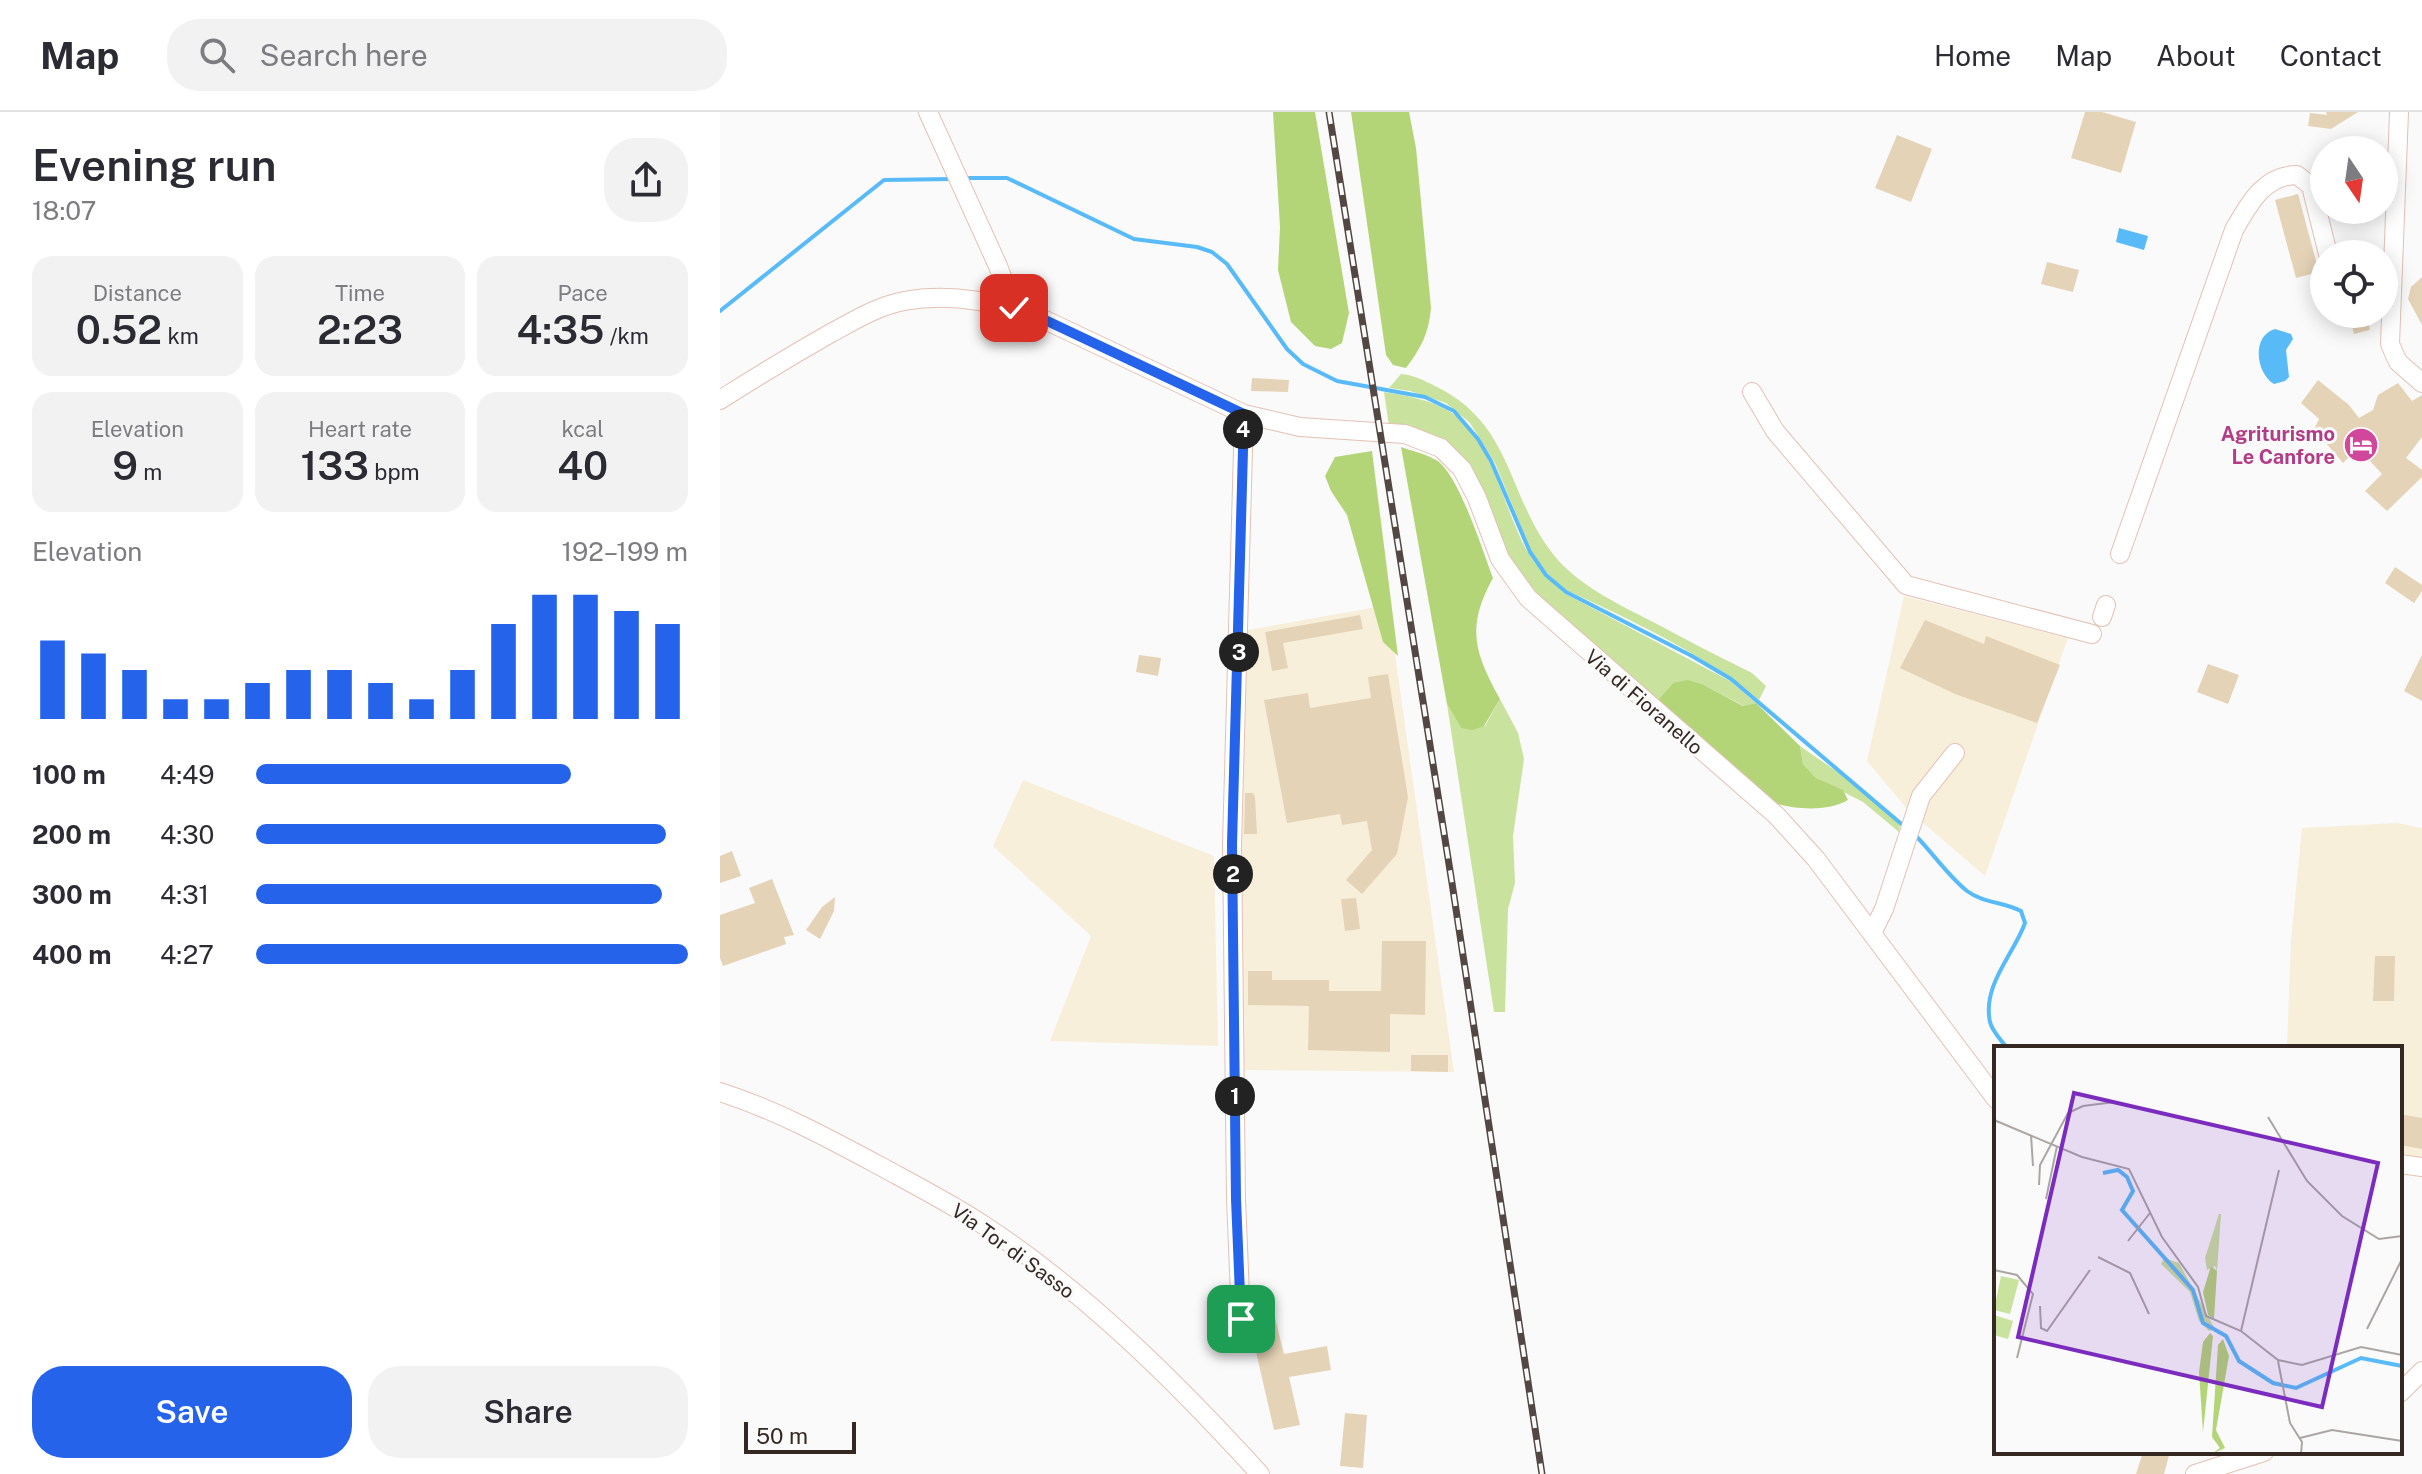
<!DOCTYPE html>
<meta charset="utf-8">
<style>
body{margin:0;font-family:"Public Sans",sans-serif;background:#f2f2f3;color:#2b2b33;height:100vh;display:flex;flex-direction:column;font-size:30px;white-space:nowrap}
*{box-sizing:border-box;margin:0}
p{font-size:26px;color:#7c7c81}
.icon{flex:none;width:44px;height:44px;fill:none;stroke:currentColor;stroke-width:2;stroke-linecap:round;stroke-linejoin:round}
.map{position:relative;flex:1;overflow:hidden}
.sheet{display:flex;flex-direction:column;background:#fff;width:720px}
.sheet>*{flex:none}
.needle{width:52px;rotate:167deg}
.controls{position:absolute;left:1590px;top:24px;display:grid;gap:16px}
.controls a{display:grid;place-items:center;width:88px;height:88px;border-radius:50%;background:#fff;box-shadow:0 4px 20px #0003;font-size:40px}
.scale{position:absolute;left:24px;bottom:20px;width:112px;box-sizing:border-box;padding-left:8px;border:4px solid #352823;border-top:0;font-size:22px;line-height:28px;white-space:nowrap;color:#352823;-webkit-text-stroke:6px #fafafa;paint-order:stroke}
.pin{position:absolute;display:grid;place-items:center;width:68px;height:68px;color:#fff;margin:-34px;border-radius:16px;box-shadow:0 4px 12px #0006}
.km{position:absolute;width:40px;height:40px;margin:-20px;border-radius:50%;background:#222;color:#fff;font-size:22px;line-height:40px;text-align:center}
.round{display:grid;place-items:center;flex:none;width:84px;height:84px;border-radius:32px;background:#f2f2f3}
.overview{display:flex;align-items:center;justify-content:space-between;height:136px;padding:0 32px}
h1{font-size:44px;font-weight:600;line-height:60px}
.figures{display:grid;grid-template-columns:repeat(3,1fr);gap:12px;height:136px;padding:8px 32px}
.figures div{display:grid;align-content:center;border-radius:20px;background:#f2f2f3;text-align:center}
.figures b{font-size:40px;font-weight:600}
.figures small{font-size:22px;font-weight:400}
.figures p{font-size:22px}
.chart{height:224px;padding:16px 32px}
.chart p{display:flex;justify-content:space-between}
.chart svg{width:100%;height:144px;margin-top:8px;stroke:#2563eb;stroke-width:6}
.action{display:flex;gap:16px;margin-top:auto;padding:16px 32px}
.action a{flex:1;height:92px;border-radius:32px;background:#2563eb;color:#fff;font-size:32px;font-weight:600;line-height:92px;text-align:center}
.action a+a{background:#f2f2f3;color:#2b2b33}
ul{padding:0 32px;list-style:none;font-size:26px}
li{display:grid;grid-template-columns:128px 96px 1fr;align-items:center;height:60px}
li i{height:20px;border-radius:10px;background:#2563eb}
header{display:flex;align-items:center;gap:48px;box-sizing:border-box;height:112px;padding:0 40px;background:#fff;border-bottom:2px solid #e1e1e2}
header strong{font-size:38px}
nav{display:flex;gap:44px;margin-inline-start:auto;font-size:28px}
.search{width:560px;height:72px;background:#f2f2f3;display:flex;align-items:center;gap:20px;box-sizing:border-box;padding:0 28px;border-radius:32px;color:#7c7c81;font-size:30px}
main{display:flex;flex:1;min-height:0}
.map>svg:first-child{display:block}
</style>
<header>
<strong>Map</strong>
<div class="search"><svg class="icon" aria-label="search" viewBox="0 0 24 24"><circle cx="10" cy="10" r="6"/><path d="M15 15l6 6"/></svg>Search here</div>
<nav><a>Home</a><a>Map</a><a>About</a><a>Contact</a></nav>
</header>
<main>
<section class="sheet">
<div class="overview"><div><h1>Evening run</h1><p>18:07</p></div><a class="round"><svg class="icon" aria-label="share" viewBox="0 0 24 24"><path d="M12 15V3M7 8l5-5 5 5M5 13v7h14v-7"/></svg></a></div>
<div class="figures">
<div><p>Distance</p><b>0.52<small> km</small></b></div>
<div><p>Time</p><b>2:23</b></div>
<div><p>Pace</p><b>4:35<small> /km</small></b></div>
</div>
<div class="figures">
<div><p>Elevation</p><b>9<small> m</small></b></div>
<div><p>Heart rate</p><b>133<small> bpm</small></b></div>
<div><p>kcal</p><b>40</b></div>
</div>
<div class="chart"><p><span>Elevation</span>192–199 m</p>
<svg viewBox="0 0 160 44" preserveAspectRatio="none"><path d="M5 44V20M15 44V24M25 44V29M35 44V38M45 44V38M55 44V33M65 44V29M75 44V29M85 44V33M95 44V38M105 44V29M115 44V15M125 44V6M135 44V6M145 44V11M155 44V15"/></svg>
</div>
<ul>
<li><b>100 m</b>4:49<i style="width:73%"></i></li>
<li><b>200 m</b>4:30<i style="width:95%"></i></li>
<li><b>300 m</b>4:31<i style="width:94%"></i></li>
<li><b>400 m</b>4:27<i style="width:100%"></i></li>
</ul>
<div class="action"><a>Save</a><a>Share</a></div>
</section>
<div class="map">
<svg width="1702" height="1362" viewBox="0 0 1702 1362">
<rect width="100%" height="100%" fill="#fafafa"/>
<path fill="#f8efda" d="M 1184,484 L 1348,526 L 1265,764 L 1188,698 L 1147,649 Z
M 668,493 L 734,960 L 520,958 L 522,681 L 528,518 Z
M 303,668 L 494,744 L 498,934 L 330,929 L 371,824 L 273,734 Z
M 1677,711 L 1702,716 L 1702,1046 L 1680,1042 L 1680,936 L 1567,936 L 1571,828 L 1582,716 Z"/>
<path fill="#c9e29e" d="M 681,262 C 694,263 703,268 715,274 C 796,313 786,388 838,448 C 863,476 902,494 935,511 C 967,528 999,545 1032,561 L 1046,574 L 1039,588 C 986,543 909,507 846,478 L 828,462 L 812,441 L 775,351 L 750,311 L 726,291 L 690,279 L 669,276 Z
M 664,280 C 688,284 714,288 735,303 C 772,330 785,400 807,439 C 817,456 830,468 844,481 L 1010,569 L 1036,591 L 1024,594 L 984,573 L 953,571 L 935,591 L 822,487 L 801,463 L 781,430 L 752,360 L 669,314 Z
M 780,587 L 798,621 L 804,647 L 793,724 L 795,771 L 788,797 L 785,900 L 774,900 L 727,592 L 741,616 L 765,614 Z
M 1080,634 L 1119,661 L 1180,712 L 1179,720 L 1143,690 L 1096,666 L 1083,652 Z"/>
<path fill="#b4d577" d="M 553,0 L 595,0 L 629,201 L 622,231 L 611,237 L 595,234 L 571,210 L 558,158 L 560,115 Z
M 631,0 L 689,0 L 696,36 L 711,196 C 709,221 701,236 686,256 L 673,253 L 666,243 Z
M 681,335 C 692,339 706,342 716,348 C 738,360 763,440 773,466 C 746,515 754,540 780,587 L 764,614 L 753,618 L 741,616 L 727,592 Z
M 652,339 L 678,544 L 663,530 L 627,403 L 611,379 L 605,364 L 615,345 Z
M 968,568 L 984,573 L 1023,594 L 1036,591 L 1080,634 L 1083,652 L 1096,666 L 1123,678 L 1128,688 C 1110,699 1078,698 1058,692 L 935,591 L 953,571 Z"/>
<path fill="#58bbf7" d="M 1399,116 L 1428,124 L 1424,138 L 1396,130 Z
M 1555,217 L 1571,222 L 1573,227 L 1566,238 L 1569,265 L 1565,269 L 1554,272 C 1536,261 1531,224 1555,217 Z"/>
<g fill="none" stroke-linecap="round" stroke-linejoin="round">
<path stroke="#58bbf7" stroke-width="4" d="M 244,66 L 287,66 L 414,127 L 477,135 L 492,140 L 507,152 L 567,237 L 583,252 L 617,269 L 705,285 L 734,299 L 758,327 L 771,349 L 810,440 L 826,463 L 846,480 L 972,544 L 1011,567 L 1185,715
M 0,199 L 164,68 L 231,67
M 1195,723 C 1212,740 1228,764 1247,779 C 1263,791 1284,790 1301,799 L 1305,811 C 1294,842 1262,873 1270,910 C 1272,919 1281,928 1287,936"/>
</g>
<path fill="#e5d3b7" d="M 1365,0 L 1382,0 L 1416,10 L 1401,61 L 1351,46 Z
M 1606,0 L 1638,0 L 1611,17 L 1588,14 L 1590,1 L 1607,3 Z
M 1177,23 L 1212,37 L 1191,90 L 1155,76 Z
M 1578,82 L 1599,160 L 1576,166 L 1555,88 Z
M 1327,150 L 1359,158 L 1353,180 L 1321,172 Z
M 1702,165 L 1702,213 L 1688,187 L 1691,175 Z
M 1629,202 L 1646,202 L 1650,218 L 1634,222 Z
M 532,266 L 569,268 L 568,280 L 531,279 Z
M 1598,268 L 1629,293 L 1639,306 L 1653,298 L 1658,283 L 1678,271 L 1692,289 L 1702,283 L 1702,325 L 1686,346 L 1702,358 L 1702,365 L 1667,399 L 1645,379 L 1662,362 L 1638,336 L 1623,351 L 1594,317 L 1599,307 L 1581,291 Z
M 1675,455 L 1702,473 L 1702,479 L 1694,491 L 1665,471 Z
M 640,503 L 643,517 L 563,531 L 568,556 L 552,559 L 545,520 Z
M 1205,508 L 1264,532 L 1266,524 L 1340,553 L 1317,611 L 1235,582 L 1180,556 Z
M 419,543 L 441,546 L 438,564 L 416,560 Z
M 1702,543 L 1702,589 L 1684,579 Z
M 1488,552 L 1519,563 L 1508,592 L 1477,580 Z
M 668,562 L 688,685 L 677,742 L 642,782 L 626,768 L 652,738 L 647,709 L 622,713 L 620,702 L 567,711 L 544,588 L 588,581 L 590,596 L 651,586 L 648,565 Z
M 525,681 L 533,681 L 535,685 L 537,722 L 524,722 Z
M 12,739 L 21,764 L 0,771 L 0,744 Z
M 52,767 L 74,823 L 64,825 L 66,832 L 3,854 L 0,846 L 0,803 L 35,791 L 29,776 Z
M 115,785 L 114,799 L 100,827 L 86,818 L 102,795 Z
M 636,786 L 640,817 L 625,819 L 621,787 Z
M 662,829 L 706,829 L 705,903 L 670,902 L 670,940 L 588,938 L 589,894 L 528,893 L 528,859 L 552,859 L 552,868 L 609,868 L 609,879 L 661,879 Z
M 1655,844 L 1675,844 L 1674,889 L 1653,889 Z
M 691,943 L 728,943 L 728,960 L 691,959 Z
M 1680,1002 L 1702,1006 L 1702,1037 L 1680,1033 Z
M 555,1206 L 564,1242 L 607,1234 L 611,1258 L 569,1265 L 580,1313 L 554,1318 L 530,1214 L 532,1211 Z
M 625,1301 L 647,1303 L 643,1356 L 620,1354 Z
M 1423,1340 L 1450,1340 L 1444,1362 L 1416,1362 Z"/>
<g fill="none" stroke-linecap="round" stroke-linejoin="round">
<g stroke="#e3c1b5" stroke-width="20">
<path id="minor" d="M 208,0 L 278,154 L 294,196
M 1679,0 L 1670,232 L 1678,250 L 1702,271
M 1032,280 L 1055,319 L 1186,473 L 1372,522
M 0,288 C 36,265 74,242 111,221 C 135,208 158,194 184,189 C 232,180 279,190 323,207 L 524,302 L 580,315 L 685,322 L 721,336 L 742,357 L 757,386 L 780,447 L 808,486 L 1057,704 L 1096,747 L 1276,987
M 1400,442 L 1514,118 C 1529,92 1544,63 1577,63 L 1591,74 L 1608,142
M 1382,505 L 1386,493
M 1153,819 L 1164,797 L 1201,684 L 1235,641
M 0,980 C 56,998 108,1026 160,1054 C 195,1073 232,1092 265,1114 C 368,1182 458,1272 540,1362
M 1680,1052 L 1702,1055
M 521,1207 L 516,1087 L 512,732 L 524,302
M 1680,1281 L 1702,1259
M 1475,1362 L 1544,1340"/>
</g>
<use href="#minor" stroke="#fff" stroke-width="18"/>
<g stroke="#524743" stroke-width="7">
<path id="rail" d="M 609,0 L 732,771 L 822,1362"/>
</g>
<use href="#rail" stroke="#fafafa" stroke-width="4" stroke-dasharray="12" stroke-linecap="butt"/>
</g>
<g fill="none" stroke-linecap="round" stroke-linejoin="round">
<g stroke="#fff" stroke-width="16">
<path id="route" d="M 294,196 L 323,207 L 524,302 L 512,732 L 516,1087 L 521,1207"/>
</g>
<use href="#route" stroke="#2563eb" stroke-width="10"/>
</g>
<defs>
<g id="hotel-disc" transform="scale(1.8)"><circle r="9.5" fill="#d1479c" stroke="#fafafa"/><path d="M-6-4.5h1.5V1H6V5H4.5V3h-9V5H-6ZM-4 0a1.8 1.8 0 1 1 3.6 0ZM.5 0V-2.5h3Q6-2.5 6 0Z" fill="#fff"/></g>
</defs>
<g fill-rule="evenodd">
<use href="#hotel-disc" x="1641" y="333"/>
</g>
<g text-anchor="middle" stroke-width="6" stroke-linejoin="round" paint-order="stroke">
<g font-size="20" font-weight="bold" fill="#b23c85" stroke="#fafafa" text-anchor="end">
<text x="1615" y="329">Agriturismo<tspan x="1615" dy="23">Le Canfore</tspan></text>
</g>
<g font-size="20" fill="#352823" stroke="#fafafa">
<text transform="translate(924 590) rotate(41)" y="7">Via di Fioranello</text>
<text transform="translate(293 1139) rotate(36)" y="7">Via Tor di Sasso</text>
</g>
</g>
<g transform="translate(1274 934)">
<rect width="408" height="408" fill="#fafafa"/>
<path d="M 225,168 L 227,168 L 223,225 L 221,220 L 213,224 L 211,212 ZM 170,212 L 185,217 L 221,283 L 215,285 L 205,275 L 196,246 L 167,218 ZM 7,230 L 25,234 L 16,268 L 0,264 ZM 0,269 L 19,275 L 14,293 L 0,289 Z" fill="#c9e29e"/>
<path d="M 217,220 L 223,225 L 220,273 L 214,269 L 209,246 ZM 216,287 L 219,290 L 209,386 L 205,326 L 209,296 ZM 229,293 L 235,310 L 222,384 L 231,402 L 218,408 L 226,402 L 218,391 L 224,299 Z" fill="#b4d577"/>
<path fill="none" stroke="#58bbf7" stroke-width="4" d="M 109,127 L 124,124 L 133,131 L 139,145 L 128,164 L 199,244 L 209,277 L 232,290 L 245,315 L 279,337 L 302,342 L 367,312 L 408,320"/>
<path fill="none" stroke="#aba6a4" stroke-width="2" d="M 274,71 L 313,135 L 348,170 L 385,193 L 408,190M 0,74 L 88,111 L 135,123 L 168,191 L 204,241 L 212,270 L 247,285 L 284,314 L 308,319 L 367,301 L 408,309M 37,89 L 39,120M 45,139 L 46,119 L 74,67 L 89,60 L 121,56M 52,153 L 63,100M 134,195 L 156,167M 104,211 L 136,227 L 155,268M 0,224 L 23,229 L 39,248 L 23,312M 46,260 L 47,282 L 53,285 L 96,224M 373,283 L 408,213M 247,285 L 285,124M 284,315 L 296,377 L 308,396 L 307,408M 306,392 L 338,384 L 408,395"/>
<path fill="#7b2cbf" fill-opacity="0.15" stroke="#7b2cbf" stroke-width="4" d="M 80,47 L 384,117 L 328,361 L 24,291 Z"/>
<rect width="408" height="408" fill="none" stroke="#352823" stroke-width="4"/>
</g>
</svg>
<div class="controls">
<a><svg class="needle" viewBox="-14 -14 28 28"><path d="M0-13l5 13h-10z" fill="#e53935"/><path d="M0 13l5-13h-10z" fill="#7c7c81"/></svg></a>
<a><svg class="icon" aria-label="locate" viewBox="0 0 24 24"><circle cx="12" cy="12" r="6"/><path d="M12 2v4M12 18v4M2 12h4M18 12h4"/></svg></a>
</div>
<div class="scale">50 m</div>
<div class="pin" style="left:521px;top:1207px;background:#1e9e55"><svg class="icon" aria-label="arrive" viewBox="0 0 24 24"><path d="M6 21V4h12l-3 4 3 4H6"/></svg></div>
<div class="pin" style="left:294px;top:196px;background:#d93025"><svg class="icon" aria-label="check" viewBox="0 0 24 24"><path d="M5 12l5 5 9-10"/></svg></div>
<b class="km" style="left:515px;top:984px">1</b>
<b class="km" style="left:513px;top:762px">2</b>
<b class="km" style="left:519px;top:540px">3</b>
<b class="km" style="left:523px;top:317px">4</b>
</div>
</main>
